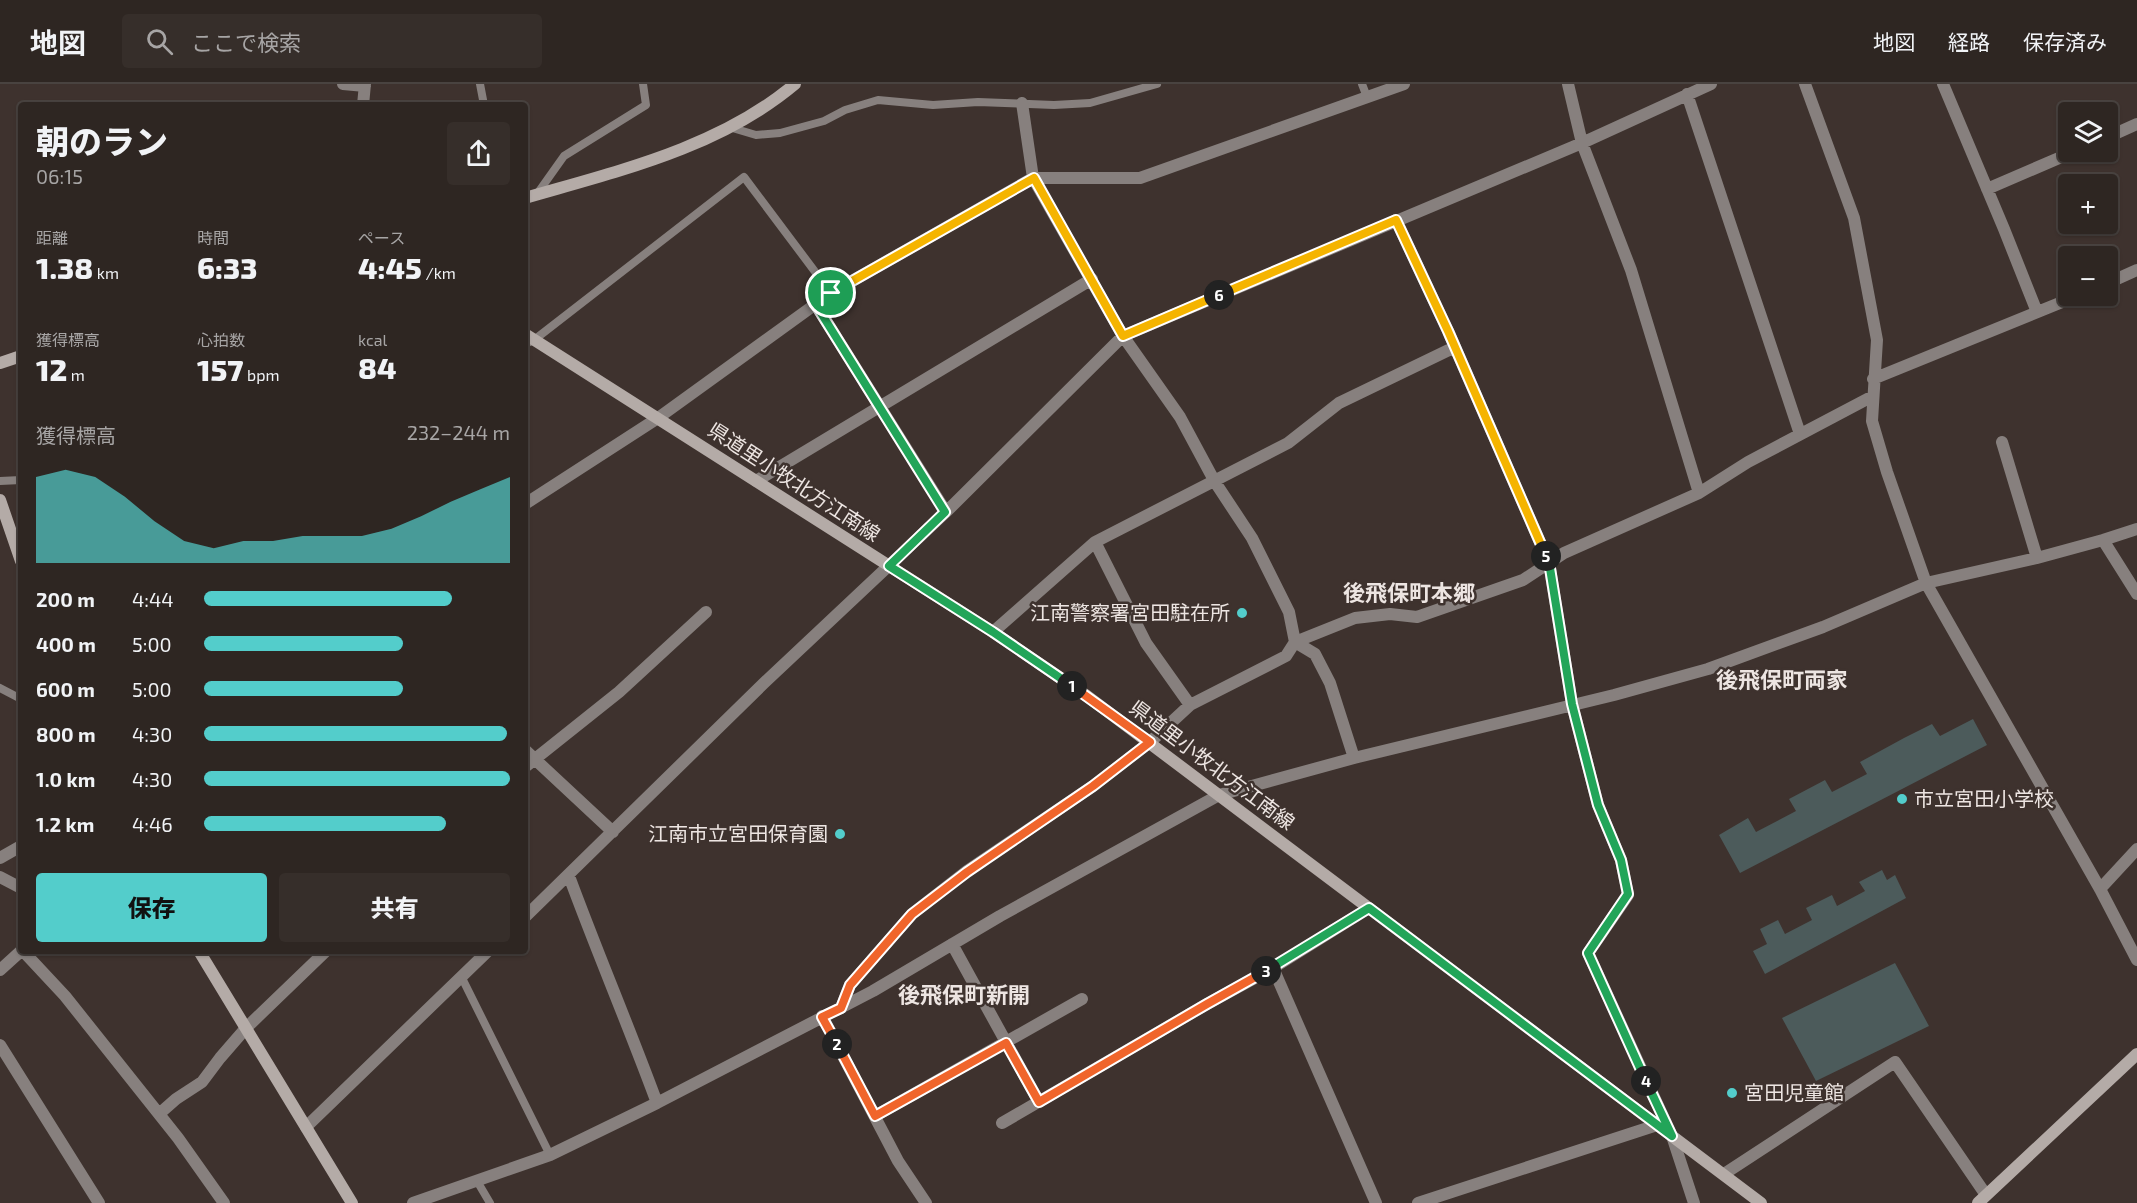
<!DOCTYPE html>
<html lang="ja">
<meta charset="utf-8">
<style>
body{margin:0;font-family:"Exo 2","Noto Sans JP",sans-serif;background:#362e2a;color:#f1f3f6;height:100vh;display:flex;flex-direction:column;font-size:22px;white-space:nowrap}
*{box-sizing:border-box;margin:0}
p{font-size:20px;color:#a7a5a5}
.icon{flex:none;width:33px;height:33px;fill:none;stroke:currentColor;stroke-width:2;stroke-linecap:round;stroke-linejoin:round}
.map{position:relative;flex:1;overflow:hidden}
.details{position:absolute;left:18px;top:18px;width:510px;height:852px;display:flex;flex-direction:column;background:#2e2622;border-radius:6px;box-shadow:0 2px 4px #0004,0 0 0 2px #494340}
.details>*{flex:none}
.fabs{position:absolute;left:2058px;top:18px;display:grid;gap:12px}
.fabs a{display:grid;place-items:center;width:60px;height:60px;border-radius:6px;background:#2e2622;box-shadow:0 2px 4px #0004,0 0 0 2px #494340;font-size:30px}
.pin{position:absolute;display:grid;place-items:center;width:51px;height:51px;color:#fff;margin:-26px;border:3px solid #fff;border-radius:50%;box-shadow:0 2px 6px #0007}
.km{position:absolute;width:30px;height:30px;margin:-15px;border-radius:50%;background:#222;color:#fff;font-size:16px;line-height:30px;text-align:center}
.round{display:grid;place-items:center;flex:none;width:63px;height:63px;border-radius:6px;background:#362e2a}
.headline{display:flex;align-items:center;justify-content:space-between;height:102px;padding:0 18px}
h1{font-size:33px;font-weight:800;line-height:45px}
.figures{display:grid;grid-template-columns:repeat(3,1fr);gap:9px;height:102px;padding:6px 18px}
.figures div{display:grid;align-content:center}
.figures b{font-size:30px;font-weight:800}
.figures small{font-size:16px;font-weight:400}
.figures p{font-size:16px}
.chart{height:168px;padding:12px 18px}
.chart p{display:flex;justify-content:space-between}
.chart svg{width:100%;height:108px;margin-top:6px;fill:#53cdcb;opacity:.7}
.cta{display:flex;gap:12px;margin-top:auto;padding:12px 18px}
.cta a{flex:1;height:69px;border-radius:6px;background:#53cdcb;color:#111;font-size:24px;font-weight:800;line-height:69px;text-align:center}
.cta a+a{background:#362e2a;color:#f1f3f6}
ul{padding:0 18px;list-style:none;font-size:20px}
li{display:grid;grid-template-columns:96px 72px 1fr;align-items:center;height:45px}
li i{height:15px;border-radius:8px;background:#53cdcb}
header{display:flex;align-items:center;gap:36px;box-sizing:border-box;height:84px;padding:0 30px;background:#2e2622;border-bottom:2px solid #494340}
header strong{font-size:28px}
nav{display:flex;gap:33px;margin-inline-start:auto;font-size:21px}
.search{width:420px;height:54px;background:#362e2a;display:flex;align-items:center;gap:15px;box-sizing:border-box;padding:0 21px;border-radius:6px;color:#a7a5a5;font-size:22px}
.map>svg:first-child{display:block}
</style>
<header>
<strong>地図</strong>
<div class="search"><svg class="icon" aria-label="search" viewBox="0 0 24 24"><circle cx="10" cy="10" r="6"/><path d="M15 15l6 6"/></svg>ここで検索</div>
<nav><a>地図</a><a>経路</a><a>保存済み</a></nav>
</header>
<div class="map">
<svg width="2137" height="1119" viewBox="0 0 2137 1119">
<rect width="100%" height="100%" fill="#3e322e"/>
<path fill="#4c5b5b" d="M 1973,635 L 1987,661 L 1740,789 L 1719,751 L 1748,734 L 1756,748 L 1796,727 L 1789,715 L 1825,696 L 1832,708 L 1867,690 L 1860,678 L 1904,654 L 1932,640 L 1940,652 Z
M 1882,786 L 1887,796 L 1895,791 L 1906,814 L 1765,890 L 1753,867 L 1767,860 L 1760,845 L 1778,836 L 1785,850 L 1812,836 L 1806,824 L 1832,811 L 1837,822 L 1865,807 L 1859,798 Z
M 1895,879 L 1929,942 L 1816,997 L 1782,934 Z"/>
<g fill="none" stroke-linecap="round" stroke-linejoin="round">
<path stroke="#87807e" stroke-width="8" d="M 480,0 L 484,21
M 1362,0 L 1367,13
M 729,43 L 756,51 L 780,49 L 824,37 L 845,26 L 878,16 L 933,21 L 978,18 L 1054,21 L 1090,19 L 1157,0
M 537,110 L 564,72 L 646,21 L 643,0
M 525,260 L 534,256 L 744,93 L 831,209
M 0,397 L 21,396
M 0,604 L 21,615
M 461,892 L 550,1071
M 477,1097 L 490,1119"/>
<path stroke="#87807e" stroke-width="12" d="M 343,0 L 365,2
M 1568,0 L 1582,59 L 1631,186 L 1699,409
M 1805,0 L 1854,134 L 1877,256 L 1872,337 L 1887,388 L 1926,499 L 2100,805 L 2137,876
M 1943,0 L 2004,145 L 2037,228
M 1687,10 L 1800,350
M 1022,19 L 1033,94 L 1123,252 L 1180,333 L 1215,398 L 1252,454 L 1289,528 L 1295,558 L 1315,570 L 1330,599 L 1354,674
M 363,21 L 365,0
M 2108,53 L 2137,40
M 1987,105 L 2073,68
M 1396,136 L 1448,247 L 1549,479 L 1572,620 L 1598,721 L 1621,776 L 1628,811 L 1588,869 L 1672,1052 L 1694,1119
M 2108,199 L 2137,186
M 816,221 L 946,428
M 1873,295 L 2077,212
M 2002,358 L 2037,474
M 756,397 L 1092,195
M 525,420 L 658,334 L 831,209 L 1033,94 L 1140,94 L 1404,0
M 2103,456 L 2137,510
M 993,548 L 1095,458
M 1190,621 L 1146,559 L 1095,458 L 1288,359 L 1339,319 L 1455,263
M 525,666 L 613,748
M 525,683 L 619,608 L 706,528
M 0,774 L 21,762
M 569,792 C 597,868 629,943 657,1019
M 0,793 L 21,804
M 2100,805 L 2137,765
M 525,833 L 764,599 L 946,428 L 1123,252 L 1582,59 L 1711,0
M 952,860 L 1039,1018
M 23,867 L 65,912 L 178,1054 L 224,1119
M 1273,884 L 1376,1119
M 0,886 L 21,867
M 841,924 L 850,901 L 912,830 L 967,787 L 1093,702 L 1150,658 L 1190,621 L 1286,572 L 1295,558 L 1355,534 L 1390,530 L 1417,533 L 1523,496 L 1564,469 L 1699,409 L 1748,378 L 1873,312
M 822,932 L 898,1077 L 926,1119
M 0,961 L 99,1119
M 159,1030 L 176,1015 L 202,998 L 220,974 L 246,944 L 326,867
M 875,1032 L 1082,915
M 1002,1039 L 1207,920 L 1273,884 L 1369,824
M 306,1043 L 488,867
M 1724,1090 L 1895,978 L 1986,1111
M 413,1119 L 550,1071 L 657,1019 L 873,907 L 1000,832 L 1219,711 L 1354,674 L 1614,611 L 1708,585 L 1823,543 L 1926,499 L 2037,474 L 2103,456 L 2137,445
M 1418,1119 L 1657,1041"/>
<path stroke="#b4aba7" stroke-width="12" d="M 525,114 C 618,87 719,64 795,0
M 525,250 L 993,548 L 1087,612 L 1761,1119
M 0,279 L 21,272
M 0,416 L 21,477
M 199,867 L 352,1119
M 1978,1119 L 2137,970"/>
</g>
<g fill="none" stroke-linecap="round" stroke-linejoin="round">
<g stroke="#fff" stroke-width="12">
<path id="split-1" d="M 831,209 L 816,221 L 945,428 L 889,482 L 993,548 L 1072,602"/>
</g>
<g stroke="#fff" stroke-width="12">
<path id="split-2" d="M 837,960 L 822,933 L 841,924 L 850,901 L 912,830 L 967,788 L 1093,702 L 1150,658 L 1072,602"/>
</g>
<g stroke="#fff" stroke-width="12">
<path id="split-3" d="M 837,960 L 875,1032 L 1006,959 L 1039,1018 L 1207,920 L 1266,887"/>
</g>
<g stroke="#fff" stroke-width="12">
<path id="split-4" d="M 1266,887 L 1369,824 L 1672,1052 L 1646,997"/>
</g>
<g stroke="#fff" stroke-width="12">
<path id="split-5" d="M 1546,472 L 1549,478 L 1572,620 L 1598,721 L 1621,776 L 1628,810 L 1588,869 L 1646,997"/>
</g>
<g stroke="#fff" stroke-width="12">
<path id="split-6" d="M 1219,211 L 1396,136 L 1448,247 L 1546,472"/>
</g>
<g stroke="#fff" stroke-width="12">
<path id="split-7" d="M 831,209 L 1034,94 L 1123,252 L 1219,211"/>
</g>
<use href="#split-1" stroke="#22a559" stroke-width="8"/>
<use href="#split-2" stroke="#f0652b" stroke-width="8"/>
<use href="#split-3" stroke="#f0652b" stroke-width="8"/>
<use href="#split-4" stroke="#22a559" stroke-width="8"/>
<use href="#split-5" stroke="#22a559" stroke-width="8"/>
<use href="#split-6" stroke="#f5b400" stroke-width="8"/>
<use href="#split-7" stroke="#f5b400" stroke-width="8"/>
</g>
<g fill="#53cdcb" stroke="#3e322e" stroke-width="2">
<circle cx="1242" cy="529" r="6"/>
<circle cx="1902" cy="715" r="6"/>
<circle cx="840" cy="750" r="6"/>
<circle cx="1732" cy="1009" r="6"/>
</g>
<g text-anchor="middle" stroke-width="5" stroke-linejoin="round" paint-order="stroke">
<g font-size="20" fill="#ede5e2" stroke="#3e322e">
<text transform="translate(794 398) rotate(33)" y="7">県道里小牧北方江南線</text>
<text transform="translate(1212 681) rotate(37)" y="7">県道里小牧北方江南線</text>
</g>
<g font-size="20" fill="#ede5e2" stroke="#3e322e" text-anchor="end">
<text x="1230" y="536">江南警察署宮田駐在所</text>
<text x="1914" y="722" text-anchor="start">市立宮田小学校</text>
<text x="828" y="757">江南市立宮田保育園</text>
<text x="1744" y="1016" text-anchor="start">宮田児童館</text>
</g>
<g font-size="22" font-weight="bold" fill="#ede5e2" stroke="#3e322e">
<text x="1409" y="517">後飛保町本郷</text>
<text x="1782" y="604">後飛保町両家</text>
<text x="964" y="919">後飛保町新開</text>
</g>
</g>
</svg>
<div class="fabs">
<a><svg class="icon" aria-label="layers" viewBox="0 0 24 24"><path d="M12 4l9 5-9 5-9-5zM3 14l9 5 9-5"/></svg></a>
<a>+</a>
<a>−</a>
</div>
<div class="pin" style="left:831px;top:209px;background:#1e9e55"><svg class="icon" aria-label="arrive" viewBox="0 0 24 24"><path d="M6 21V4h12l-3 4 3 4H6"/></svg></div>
<b class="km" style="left:1072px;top:602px">1</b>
<b class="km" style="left:837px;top:960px">2</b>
<b class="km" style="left:1266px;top:887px">3</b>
<b class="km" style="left:1646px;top:997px">4</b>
<b class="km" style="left:1546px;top:472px">5</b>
<b class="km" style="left:1219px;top:211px">6</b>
<section class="details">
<div class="headline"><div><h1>朝のラン</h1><p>06:15</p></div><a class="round"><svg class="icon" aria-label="share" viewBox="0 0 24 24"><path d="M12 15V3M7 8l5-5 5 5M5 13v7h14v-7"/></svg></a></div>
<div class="figures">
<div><p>距離</p><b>1.38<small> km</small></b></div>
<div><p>時間</p><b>6:33</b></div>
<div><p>ペース</p><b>4:45<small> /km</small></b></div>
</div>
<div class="figures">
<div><p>獲得標高</p><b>12<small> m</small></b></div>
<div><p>心拍数</p><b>157<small> bpm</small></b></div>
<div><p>kcal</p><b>84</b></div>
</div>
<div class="chart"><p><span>獲得標高</span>232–244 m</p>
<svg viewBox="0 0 160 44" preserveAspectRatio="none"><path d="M0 44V9L10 6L20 9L30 17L40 27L50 35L60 38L70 35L80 35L90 33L100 33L110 33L120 30L130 25L140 19L150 14L160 9V44z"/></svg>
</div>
<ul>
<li><b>200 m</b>4:44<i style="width:81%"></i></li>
<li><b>400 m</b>5:00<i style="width:65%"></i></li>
<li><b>600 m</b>5:00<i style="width:65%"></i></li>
<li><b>800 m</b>4:30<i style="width:99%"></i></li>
<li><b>1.0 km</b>4:30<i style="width:100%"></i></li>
<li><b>1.2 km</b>4:46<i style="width:79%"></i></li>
</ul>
<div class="cta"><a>保存</a><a>共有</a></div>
</section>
</div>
